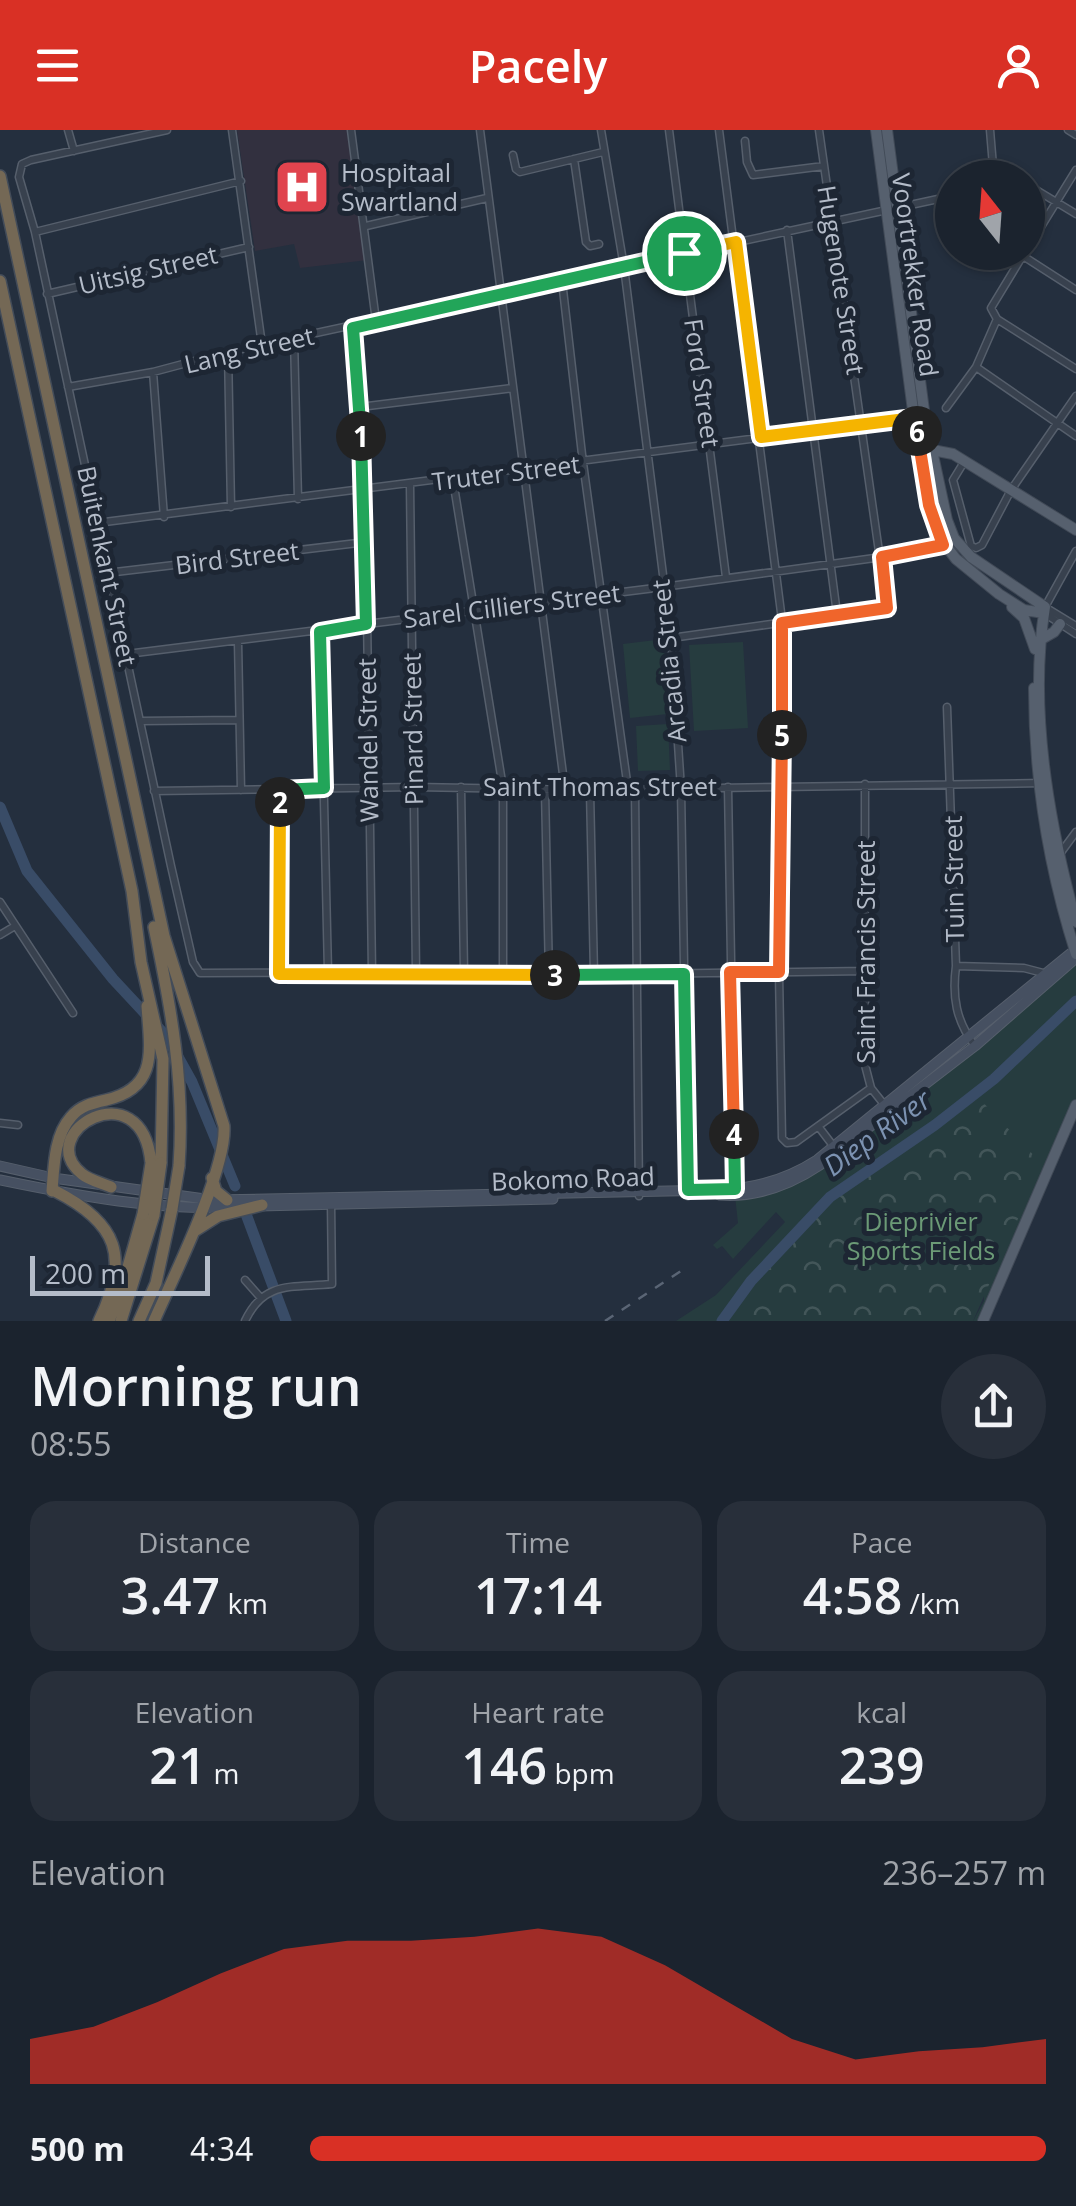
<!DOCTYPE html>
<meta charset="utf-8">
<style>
body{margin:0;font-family:"Open Sans",sans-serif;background:#282f3a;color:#f1f3f6;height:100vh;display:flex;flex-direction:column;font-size:38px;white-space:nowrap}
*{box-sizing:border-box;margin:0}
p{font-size:32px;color:#a0a4aa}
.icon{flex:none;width:55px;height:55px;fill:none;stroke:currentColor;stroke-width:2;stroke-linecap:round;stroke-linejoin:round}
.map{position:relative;height:1191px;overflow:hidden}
.drawer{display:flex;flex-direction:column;background:#1b232e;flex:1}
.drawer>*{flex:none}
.needle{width:65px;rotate:343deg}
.fabs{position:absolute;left:935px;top:30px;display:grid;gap:20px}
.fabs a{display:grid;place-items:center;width:110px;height:110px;border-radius:50%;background:#1b232e;box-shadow:0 2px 8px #0004,0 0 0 2px #39404a;font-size:50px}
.scale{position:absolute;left:30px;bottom:25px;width:180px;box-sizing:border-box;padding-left:10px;border:5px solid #b4bcc9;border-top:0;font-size:28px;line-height:35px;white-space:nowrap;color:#b4bcc9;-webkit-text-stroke:8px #1d2633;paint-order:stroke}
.pin{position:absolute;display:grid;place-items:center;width:85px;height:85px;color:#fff;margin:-42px;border:5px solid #fff;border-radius:50%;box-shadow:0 2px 10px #0007}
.km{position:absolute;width:50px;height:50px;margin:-25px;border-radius:50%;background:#222;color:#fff;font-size:28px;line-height:50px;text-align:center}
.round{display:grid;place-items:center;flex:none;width:105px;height:105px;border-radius:52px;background:#282f3a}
.overview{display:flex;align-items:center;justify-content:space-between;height:170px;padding:0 30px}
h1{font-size:55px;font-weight:600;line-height:75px}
.stats{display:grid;grid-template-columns:repeat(3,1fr);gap:15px;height:170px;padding:10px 30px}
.stats div{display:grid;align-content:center;border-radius:25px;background:#282f3a;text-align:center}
.stats b{font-size:50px;font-weight:600}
.stats small{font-size:28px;font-weight:400}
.stats p{font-size:28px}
.chart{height:280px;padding:20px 30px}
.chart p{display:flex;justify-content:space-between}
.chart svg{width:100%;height:180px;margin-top:10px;fill:#d93025;opacity:.7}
ul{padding:0 30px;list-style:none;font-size:32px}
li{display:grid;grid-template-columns:160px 120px 1fr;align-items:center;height:75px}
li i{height:25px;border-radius:12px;background:#d93025}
header{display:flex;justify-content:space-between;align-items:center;height:130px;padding:0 30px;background:#d93025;color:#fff;font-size:45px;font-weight:600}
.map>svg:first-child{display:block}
</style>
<header><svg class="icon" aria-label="menu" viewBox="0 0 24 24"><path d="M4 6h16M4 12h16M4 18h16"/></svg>Pacely<svg class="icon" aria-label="person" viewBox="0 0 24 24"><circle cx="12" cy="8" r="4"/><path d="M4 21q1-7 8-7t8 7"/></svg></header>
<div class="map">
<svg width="1076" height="1191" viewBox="0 0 1076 1191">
<defs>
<pattern id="forest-crowns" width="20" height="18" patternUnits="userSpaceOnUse" patternTransform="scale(2.5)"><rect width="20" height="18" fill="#263c3f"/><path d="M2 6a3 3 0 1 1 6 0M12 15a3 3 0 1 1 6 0" fill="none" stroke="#435659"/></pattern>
</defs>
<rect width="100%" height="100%" fill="#242f3e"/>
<path fill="#32303f" d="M 237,0 L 350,0 L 368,130 L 300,138 L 294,114 L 255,121 Z"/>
<path fill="#263c3f" d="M 664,509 L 668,584 L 630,588 L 623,514 Z
M 743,512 L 748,598 L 694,601 L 689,515 Z
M 668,594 L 670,640 L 638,641 L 636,596 Z
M 1076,828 L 1076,975 L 983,1191 L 973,1191 L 984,1171 L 975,964 L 830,1067 L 751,1151 L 722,1191 L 676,1191 L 716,1165 L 785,1092 L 776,1082 L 733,1129 L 722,1116 L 717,1119 L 713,1115 L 738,1093 L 735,1066 L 765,1060 L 891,982 Z"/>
<path fill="url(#forest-crowns)" d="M 975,964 L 1042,1034 L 973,1191 L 722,1191 L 751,1151 L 830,1067 Z"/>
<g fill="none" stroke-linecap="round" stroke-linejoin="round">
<path stroke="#394c67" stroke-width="11" d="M 0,677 L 27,741 L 113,849 L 167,907 L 192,952 L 235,1056
M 246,1084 L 286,1191
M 722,1191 L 751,1151 L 830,1067 L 935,995 L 994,949 L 1076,871"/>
<g stroke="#565f6c" stroke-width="9">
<path id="minor" d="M 68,0 L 74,21
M 167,0 L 31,30 L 22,34 L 19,47 L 35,102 L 171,736 L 193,832 L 200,843 L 464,842 L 494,846 L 866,841
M 232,0 L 262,215
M 351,0 L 376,191
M 480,0 L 565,660
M 601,0 L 624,137 L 671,508 L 681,659 L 688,1066
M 669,0 L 726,447
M 719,0 L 783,498 L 779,843 L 782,1008 L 787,1013 L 796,1012 L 871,958
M 990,0 L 994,48
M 1068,0 L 1076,5
M 745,11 L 747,32 L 753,45 L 824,36
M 513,25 L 516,39 L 520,42 L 603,22
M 574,29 L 586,112 L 590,116 L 599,114
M 1028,55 L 1076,84
M 366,96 L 487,68
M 787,100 L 837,484
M 35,102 L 241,51
M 1028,118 L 1076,40
M 1023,126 L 1076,160
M 562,151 L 583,333 L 628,659
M 47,164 L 249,117
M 997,189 L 1076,239
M 997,189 L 991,178 L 1025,122
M 353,198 L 366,412 L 372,842
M 294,208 L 298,369
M 228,222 L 231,377
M 976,237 L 1076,306
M 153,242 L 164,387
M 68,257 L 153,242 L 228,222 L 952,66
M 360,277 L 513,258
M 946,278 L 976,237 L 997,189
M 964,332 L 953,350 L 971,416 L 976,418 L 982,415 L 1011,360 L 1076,266
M 453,350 L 503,658 L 503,845
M 410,355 L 416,842
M 97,393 L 914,288
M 1076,421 L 1045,477 L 1076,496
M 107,443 L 366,412
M 1044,483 L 1076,504
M 320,501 L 328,842
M 671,508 L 887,478 L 819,0
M 238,512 L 241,660
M 127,524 L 663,457 L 882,427 L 934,418 L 947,412
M 947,577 L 956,836 C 952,867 956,891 975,916
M 141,591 L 237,590
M 865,654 L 865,935 L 871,958 L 886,977
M 461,657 L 464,842
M 728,657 L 735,1060
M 635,659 L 639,1066
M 154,661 L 415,657 L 590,660 L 1043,653
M 545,661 L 549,845
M 590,661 L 594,844
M 1059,725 L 1076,702
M 0,772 L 73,883
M 0,805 L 15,796
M 956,836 L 1024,838 L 1047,844
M 279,844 L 280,660
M 0,993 L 18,995
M 818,996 L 834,1017
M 245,1150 L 260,1167
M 245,1191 C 264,1150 293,1158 332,1154 L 331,1073"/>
</g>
<g stroke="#565f6c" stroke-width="11">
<path id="secondary" d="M 0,1036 L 53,1048 L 212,1070 L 717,1060 C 754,1059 786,1050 817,1030 L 1076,819
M 0,1050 C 77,1066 159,1081 239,1077
M 719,1065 C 756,1068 790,1055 820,1035 L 975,916 L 1076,828
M 259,1076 L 553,1069"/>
</g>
<g stroke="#414a57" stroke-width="12">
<path id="primary" d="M 876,0 L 914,288 L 936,403 L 956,429 L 999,464 L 1024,480 L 1044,483
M 887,0 L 925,288 L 947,390 L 954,408 L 971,427 L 1045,477 C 1028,579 1049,694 1076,792
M 927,319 L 953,324 L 1076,400
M 1012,477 L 1024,488 L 1035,519
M 1040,510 L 1054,502 L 1060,494
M 1034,558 C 1034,650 1048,736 1076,824
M 983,1191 L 1076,975"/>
</g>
<g stroke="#434c59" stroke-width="14">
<path id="motorway" d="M 0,46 L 164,806 L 224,996 C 227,1039 173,1148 154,1191
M 0,151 L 132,761 L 141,832 L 163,929 L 161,1033
M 154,797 C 171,877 185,953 179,1036
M 212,1048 L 216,1061 L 227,1070
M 111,1057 C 102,1053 89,1050 82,1044 C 31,1003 142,938 151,1033
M 52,1061 C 54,1037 54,1006 71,987 C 80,976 92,973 106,970 C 159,958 150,919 147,876
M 55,1061 C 118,1093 130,1127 99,1191
M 196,1100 L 218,1086 L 262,1075
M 109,1191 L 124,1151 L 143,1084
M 121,1191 L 154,1085
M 139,1191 L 156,1153 L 172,1079"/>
</g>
<use href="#minor" stroke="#38414e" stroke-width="6"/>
<use href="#secondary" stroke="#465061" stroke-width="9"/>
<use href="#primary" stroke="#56606e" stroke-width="10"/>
<use href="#motorway" stroke="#746855" stroke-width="11"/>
<path stroke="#5a6575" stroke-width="2.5" stroke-dasharray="10 10" stroke-linecap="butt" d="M 605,1191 L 687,1137"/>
<g stroke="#434c59" stroke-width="14" stroke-linecap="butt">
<path id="motorway-bridge" d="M 172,1079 L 179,1036
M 143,1084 L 151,1033
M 154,1085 L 161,1033"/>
</g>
<use href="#motorway-bridge" stroke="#746855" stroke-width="11"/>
</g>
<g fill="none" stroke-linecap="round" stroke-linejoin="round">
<g stroke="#fff" stroke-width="20">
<path id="split-1" d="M 361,306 L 353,198 L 684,123"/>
</g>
<g stroke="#fff" stroke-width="20">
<path id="split-2" d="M 280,672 L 280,660 L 324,658 L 320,502 L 366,494 L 361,306"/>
</g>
<g stroke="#fff" stroke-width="20">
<path id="split-3" d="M 280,672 L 279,844 L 555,845"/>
</g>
<g stroke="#fff" stroke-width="20">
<path id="split-4" d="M 555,845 L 684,844 L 688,1060 L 735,1059 L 734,1004"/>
</g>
<g stroke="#fff" stroke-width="20">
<path id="split-5" d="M 734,1004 L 730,842 L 779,842 L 782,605"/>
</g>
<g stroke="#fff" stroke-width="20">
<path id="split-6" d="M 782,605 L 782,493 L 887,478 L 882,427 L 943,415 L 929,375 L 917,301"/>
</g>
<g stroke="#fff" stroke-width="20">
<path id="split-7" d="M 684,123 L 736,112 L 761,307 L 914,288 L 917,301"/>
</g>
<use href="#split-1" stroke="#22a559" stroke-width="12"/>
<use href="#split-2" stroke="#22a559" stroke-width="12"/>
<use href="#split-3" stroke="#f5b400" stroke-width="12"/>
<use href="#split-4" stroke="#22a559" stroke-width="12"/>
<use href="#split-5" stroke="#f0652b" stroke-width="12"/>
<use href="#split-6" stroke="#f0652b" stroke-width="12"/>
<use href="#split-7" stroke="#f5b400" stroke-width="12"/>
</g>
<defs>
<g id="hospital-square" transform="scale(2.875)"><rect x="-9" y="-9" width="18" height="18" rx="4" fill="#e0444e" stroke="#1d2633"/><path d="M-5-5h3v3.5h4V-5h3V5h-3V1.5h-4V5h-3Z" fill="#fff"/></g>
</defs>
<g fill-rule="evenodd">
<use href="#hospital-square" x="302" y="57"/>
</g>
<g text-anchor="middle" stroke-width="10" stroke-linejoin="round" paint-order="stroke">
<g font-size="25" fill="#b4bcc9" stroke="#1d2633" text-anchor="start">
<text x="341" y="52">Hospitaal<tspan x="341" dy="29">Swartland</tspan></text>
</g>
<g font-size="25" fill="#b4bcc9" stroke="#1d2633">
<text transform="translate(148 140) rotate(-13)" y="9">Uitsig Street</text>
<text transform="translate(915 145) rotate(82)" y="9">Voortrekker Road</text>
<text transform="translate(841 150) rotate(81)" y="9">Hugenote Street</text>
<text transform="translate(249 220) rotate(-13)" y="9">Lang Street</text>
<text transform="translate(702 253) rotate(82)" y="9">Ford Street</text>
<text transform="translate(506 343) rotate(-7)" y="9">Truter Street</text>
<text transform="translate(237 428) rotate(-7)" y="9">Bird Street</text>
<text transform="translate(107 436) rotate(78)" y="9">Buitenkant Street</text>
<text transform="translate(512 476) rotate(-7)" y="9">Sarel Cilliers Street</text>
<text transform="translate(669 531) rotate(-96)" y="9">Arcadia Street</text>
<text transform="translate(413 599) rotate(-91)" y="9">Pinard Street</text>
<text transform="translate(368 610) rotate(-91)" y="9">Wandel Street</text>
<text x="600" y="666">Saint Thomas Street</text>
<text transform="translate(954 749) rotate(-91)" y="9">Tuin Street</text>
<text transform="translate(866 822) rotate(-90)" y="9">Saint Francis Street</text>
<text transform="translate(573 1049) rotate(-2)" y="9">Bokomo Road</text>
</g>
<g font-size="25" fill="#6b9a76" stroke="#1d2633">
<text x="921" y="1101">Dieprivier<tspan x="921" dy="29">Sports Fields</tspan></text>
</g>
<g font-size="28" font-style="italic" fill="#7c92b1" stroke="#1d2633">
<text transform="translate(877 1003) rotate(-36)" y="10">Diep River</text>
</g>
</g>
</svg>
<div class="fabs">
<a><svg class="needle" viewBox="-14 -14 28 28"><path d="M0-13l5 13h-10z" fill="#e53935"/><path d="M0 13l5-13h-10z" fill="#a0a4aa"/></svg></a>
</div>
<div class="scale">200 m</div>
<div class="pin" style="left:684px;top:123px;background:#1e9e55"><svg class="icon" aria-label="arrive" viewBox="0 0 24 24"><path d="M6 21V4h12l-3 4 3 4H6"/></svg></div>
<b class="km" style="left:361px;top:306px">1</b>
<b class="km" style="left:280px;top:672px">2</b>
<b class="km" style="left:555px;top:845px">3</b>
<b class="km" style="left:734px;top:1004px">4</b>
<b class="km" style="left:782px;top:605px">5</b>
<b class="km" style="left:917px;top:301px">6</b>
</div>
<section class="drawer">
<div class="overview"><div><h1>Morning run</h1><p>08:55</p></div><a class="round"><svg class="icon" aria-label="share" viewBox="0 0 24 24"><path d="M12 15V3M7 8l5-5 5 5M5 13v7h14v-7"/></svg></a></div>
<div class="stats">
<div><p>Distance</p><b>3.47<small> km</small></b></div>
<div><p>Time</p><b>17:14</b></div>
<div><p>Pace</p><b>4:58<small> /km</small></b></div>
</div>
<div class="stats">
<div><p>Elevation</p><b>21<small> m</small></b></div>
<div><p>Heart rate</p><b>146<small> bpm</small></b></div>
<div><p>kcal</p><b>239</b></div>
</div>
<div class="chart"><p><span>Elevation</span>236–257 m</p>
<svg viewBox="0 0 160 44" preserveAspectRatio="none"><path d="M0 44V33L10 30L20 24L30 17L40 11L50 9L60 9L70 8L80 6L90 8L100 15L110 24L120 33L130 38L140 36L150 35L160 33V44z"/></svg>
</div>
<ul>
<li><b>500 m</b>4:34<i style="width:100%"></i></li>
</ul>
</section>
